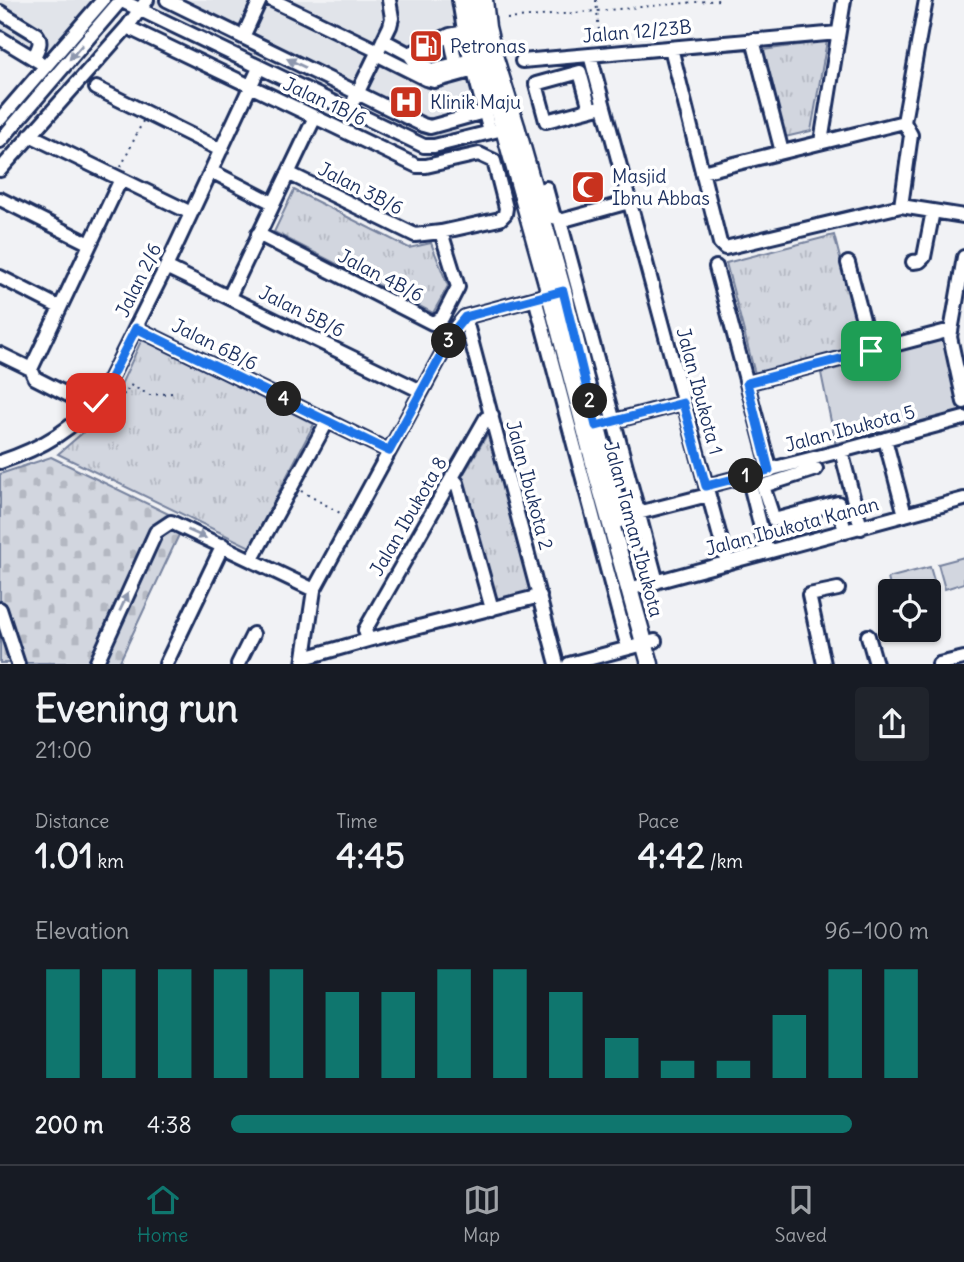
<!DOCTYPE html>
<meta charset="utf-8">
<style>
body{margin:0;font-family:Delius,sans-serif;background:#20242c;color:#f1f3f6;height:100vh;display:flex;flex-direction:column;font-size:26px;white-space:nowrap}
*{box-sizing:border-box;margin:0}
p{font-size:23px;color:#9ea1a6}
.icon{flex:none;width:38px;height:38px;fill:none;stroke:currentColor;stroke-width:2;stroke-linecap:round;stroke-linejoin:round}
.map{position:relative;height:664px;overflow:hidden}
.side{display:flex;flex-direction:column;background:#171b24;flex:1}
.side>*{flex:none}
.tools{position:absolute;left:878px;top:579px;display:grid;gap:14px}
.tools a{display:grid;place-items:center;width:63px;height:63px;border-radius:7px;background:#171b24;box-shadow:0 2px 5px #0004;font-size:35px}
.pin{position:absolute;display:grid;place-items:center;width:60px;height:60px;color:#fff;margin:-30px;border-radius:14px;box-shadow:0 4px 10px #0006}
.km{position:absolute;width:35px;height:35px;margin:-18px;border-radius:50%;background:#222;color:#fff;font-size:19px;line-height:35px;text-align:center}
.round{display:grid;place-items:center;flex:none;width:74px;height:74px;border-radius:7px;background:#20242c}
.headline{display:flex;align-items:center;justify-content:space-between;height:119px;padding:0 35px}
h1{font-size:38px;font-weight:700;line-height:52px}
.stats{display:grid;grid-template-columns:repeat(3,1fr);gap:10px;height:119px;padding:7px 35px}
.stats div{display:grid;align-content:center}
.stats b{font-size:35px;font-weight:700}
.stats small{font-size:19px;font-weight:400}
.stats p{font-size:19px}
.chart{height:196px;padding:14px 35px}
.chart p{display:flex;justify-content:space-between}
.chart svg{width:100%;height:126px;margin-top:7px;stroke:#0f766e;stroke-width:6}
ul{padding:0 35px;list-style:none;font-size:23px}
li{display:grid;grid-template-columns:112px 84px 1fr;align-items:center;height:52px}
li i{height:18px;border-radius:9px;background:#0f766e}
.menu{display:flex;justify-content:space-around;align-items:center;height:98px;border-top:2px solid #363941;background:#171b24;font-size:19px;color:#9ea1a6}
.menu a{display:grid;justify-items:center;gap:4px}
.menu .current{color:#0f766e}
.map>svg:first-child{display:block}
</style>
<div class="map">
<svg width="964" height="664" viewBox="0 0 964 664">
<defs>
<pattern id="cemetery-stones" width="16" height="16" patternUnits="userSpaceOnUse" patternTransform="scale(1.75)"><rect width="16" height="16" fill="#d2d6df"/><path d="M2 7V4a2 2 0 0 1 4 0v3zM10 15v-3a2 2 0 0 1 4 0v3z" fill="#b4b8c2"/></pattern>
<pattern id="park-tufts" width="24" height="20" patternUnits="userSpaceOnUse" patternTransform="scale(1.75)"><rect width="24" height="20" fill="#d2d6df"/><path d="M3 7l-1-3M5 7V3M7 7l1-3M15 17l-1-3M17 17v-4M19 17l1-3" fill="none" stroke="#b4b8c2"/></pattern>
</defs>
<rect width="100%" height="100%" fill="#f1f2f5"/>
<filter id="ink" filterUnits="userSpaceOnUse"><feTurbulence type="fractalNoise" baseFrequency=".0143" numOctaves="2"/><feDisplacementMap in="SourceGraphic" scale="14" xChannelSelector="R" yChannelSelector="G"/><feConvolveMatrix kernelMatrix="1 2 1 2 8 2 1 2 1" color-interpolation-filters="sRGB"/></filter>
<g filter="url(#ink)">
<path fill="#e1e4ea" d="M 0,0 L 93,0 L 34,67 L 0,49 Z
M 143,0 L 466,0 L 492,119 L 431,138 Z"/>
<path fill="#d2d6df" stroke="#76829e" stroke-width="2" d="M 946,338 L 962,411 L 836,446 L 821,373 Z
M 964,557 L 964,583 L 945,589 L 938,564 Z
M 930,567 L 937,591 L 929,593 L 929,592 L 891,591 L 888,578 Z"/>
<path fill="url(#cemetery-stones)" stroke="#76829e" stroke-width="2" d="M 51,457 L 185,522 L 119,663 L 0,663 L 0,474 Z"/>
<path fill="url(#park-tufts)" stroke="#76829e" stroke-width="2" d="M 827,41 L 811,131 L 785,137 L 763,50 Z
M 294,190 L 409,248 L 431,243 L 448,286 L 433,313 L 274,232 Z
M 834,235 L 863,347 L 755,374 L 726,263 Z
M 150,339 L 314,424 L 250,547 L 58,454 L 101,417 L 113,402 L 141,341 Z
M 488,433 L 532,592 L 495,601 L 460,480 Z"/>
<g fill="none" stroke-linecap="round" stroke-linejoin="round">
<g stroke="#1b2f5e" stroke-width="18">
<path id="minor" d="M 120,0 L 424,146 L 434,146 L 511,127
M 167,0 L 423,125 L 430,127 L 484,112
M 272,0 L 378,51
M 459,0 L 466,42 L 490,132
M 0,12 L 36,34 C 43,42 38,48 34,57
M 127,27 L 417,166 L 426,166 L 479,154 L 494,161 L 506,208 L 505,214 L 500,219 L 441,232 L 415,235 L 288,173
M 243,37 L 260,0
M 0,38 L 38,61
M 383,40 L 409,54 L 415,62 L 432,70 L 471,60
M 753,40 L 782,152
M 671,48 L 720,243 L 725,248 L 901,206 L 964,216
M 376,54 L 426,79 L 434,81 L 474,70
M 409,54 L 450,35
M 590,55 L 727,563
M 522,61 L 838,33
M 456,64 L 450,35 L 465,32
M 96,88 L 221,150
M 354,100 L 390,26 L 392,18 L 389,0
M 590,109 L 580,72 L 536,84 L 546,121 L 603,106
M 0,119 L 103,0
M 904,122 L 926,0
M 30,135 L 191,213
M 0,141 L 121,0
M 821,142 L 844,0
M 0,170 L 127,27 L 147,0
M 211,171 L 273,203
M 702,172 L 904,122
M 535,192 L 546,188 L 554,217
M 0,199 L 90,244
M 901,206 L 911,135 L 904,122
M 553,217 L 557,218 L 560,221 L 629,202
M 560,221 L 657,582
M 258,234 L 432,323 L 442,318 L 458,287 L 441,232
M 964,257 L 950,337 L 964,402
M 913,262 L 920,261 L 924,257 L 933,211
M 848,263 L 871,350
M 166,267 L 421,391
M 716,267 L 770,470
M 0,277 L 59,307
M 229,297 L 315,117
M 535,298 L 628,648
M 465,317 L 557,664
M 136,328 L 389,451
M 0,354 L 31,369 L 35,378 L 92,407
M 31,369 L 121,179
M 747,383 L 951,330
M 606,423 L 683,403
M 885,439 L 905,515
M 841,451 L 861,528
M 0,462 C 42,448 75,429 103,393 L 166,267 L 259,68
M 816,469 L 763,486 L 774,520 L 838,503 L 845,532
M 748,476 L 767,552
M 452,477 L 457,483 L 492,609
M 706,486 L 841,451 L 964,418
M 638,513 L 708,495
M 252,559 L 328,420
M 629,589 L 964,499
M 0,609 L 18,664
M 868,636 L 876,664
M 368,640 L 365,630 L 486,418 L 492,415
M 304,658 L 368,640 L 540,596
M 96,664 L 156,532 L 171,522 L 314,590
M 166,664 L 223,545
M 238,664 L 253,634
M 303,664 L 314,590 L 456,328 L 465,317 L 558,292
M 569,664 L 655,641
M 824,664 L 809,595 L 838,589
M 939,664 L 964,658"/>
</g>
<g stroke="#1b2f5e" stroke-width="21">
<path id="major" d="M 472,0 L 477,37 L 481,55 L 504,129 L 550,294 L 597,474 L 650,664
M 484,0 L 487,27 L 493,52 L 516,126 L 563,291 L 620,519"/>
</g>
<path stroke="#1b2f5e" stroke-width="2" stroke-dasharray="2 5" stroke-linecap="butt" d="M 596,0 L 600,42
M 507,19 L 719,0
M 121,167 L 143,121
M 117,390 L 125,395 L 130,385 L 150,395 L 172,393
M 301,491 L 342,514"/>
<use href="#minor" stroke="#fff" stroke-width="12"/>
<use href="#major" stroke="#fff" stroke-width="16"/>
</g>
<defs><path id="oneway-solid" d="M-6-.8H1V-3.2L6.5 0L1 3.2V.8H-6Z" transform="scale(1.75)"/></defs>
<g fill="#8d97ae">
<use href="#oneway-solid" transform="translate(76 52) rotate(131)"/>
<use href="#oneway-solid" transform="translate(296 63) rotate(-154)"/>
<use href="#oneway-solid" transform="translate(197 534) rotate(24)"/>
<use href="#oneway-solid" transform="translate(124 602) rotate(-65)"/>
</g>
</g>
<g fill="none" stroke-linecap="round" stroke-linejoin="round" filter="url(#ink)">
<g stroke="#fff" stroke-width="14">
<path id="route" d="M 96,403 L 103,393 L 136,328 L 389,451 L 456,328 L 465,317 L 563,291 L 596,426 L 683,403 L 706,486 L 769,470 L 747,383 L 871,351"/>
</g>
<use href="#route" stroke="#1a73e8" stroke-width="9"/>
</g>
<defs>
<g id="fuel-square" transform="scale(1.75)"><rect x="-9" y="-9" width="18" height="18" rx="4" fill="#c8321e" stroke="#fff"/><path d="M-5.5-6h7V0h2V4h1.3V-2.5L3-4.5l.8-.8L6-3V5H2.5V1h-1V6h-7ZM-4.2-4.7v3.2H.2V-4.7Z" fill="#fff"/></g>
<g id="hospital-square" transform="scale(1.75)"><rect x="-9" y="-9" width="18" height="18" rx="4" fill="#c8321e" stroke="#fff"/><path d="M-5-5h3v3.5h4V-5h3V5h-3V1.5h-4V5h-3Z" fill="#fff"/></g>
<g id="mosque-square" transform="scale(1.75)"><rect x="-9" y="-9" width="18" height="18" rx="4" fill="#c8321e" stroke="#fff"/><path d="M3.5-4.9A6 6 0 1 0 3.5 4.9A5 5 0 1 1 3.5-4.9Z" fill="#fff"/></g>
</defs>
<g fill-rule="evenodd">
<use href="#fuel-square" x="426" y="46"/>
<use href="#hospital-square" x="406" y="102"/>
<use href="#mosque-square" x="588" y="187"/>
</g>
<g text-anchor="middle" stroke-width="7" stroke-linejoin="round" paint-order="stroke">
<g font-size="19" fill="#1b2f5e" stroke="#fff">
<text transform="translate(637 31) rotate(-5)" y="7">Jalan 12/23B</text>
<text transform="translate(325 101) rotate(25)" y="7">Jalan 1B/6</text>
<text transform="translate(361 188) rotate(27)" y="7">Jalan 3B/6</text>
<text transform="translate(381 275) rotate(27)" y="7">Jalan 4B/6</text>
<text transform="translate(138 280) rotate(-64)" y="7">Jalan 2/6</text>
<text transform="translate(302 311) rotate(26)" y="7">Jalan 5B/6</text>
<text transform="translate(215 344) rotate(26)" y="7">Jalan 6B/6</text>
<text transform="translate(700 391) rotate(75)" y="7">Jalan Ibukota 1</text>
<text transform="translate(850 428) rotate(-15)" y="7">Jalan Ibukota 5</text>
<text transform="translate(530 485) rotate(75)" y="7">Jalan Ibukota 2</text>
<text transform="translate(408 516) rotate(-60)" y="7">Jalan Ibukota 8</text>
<text transform="translate(792 526) rotate(-15)" y="7">Jalan Ibukota Kanan</text>
<text transform="translate(634 529) rotate(75)" y="7">Jalan Taman Ibukota</text>
</g>
<g font-size="19" fill="#1b2f5e" stroke="#fff" text-anchor="start">
<text x="450" y="53">Petronas</text>
<text x="430" y="109">Klinik Maju</text>
<text x="612" y="183">Masjid<tspan x="612" dy="22">Ibnu Abbas</tspan></text>
</g>
</g>
</svg>
<div class="tools">
<a><svg class="icon" aria-label="locate" viewBox="0 0 24 24"><circle cx="12" cy="12" r="6"/><path d="M12 2v4M12 18v4M2 12h4M18 12h4"/></svg></a>
</div>
<div class="pin" style="left:871px;top:351px;background:#1e9e55"><svg class="icon" aria-label="arrive" viewBox="0 0 24 24"><path d="M6 21V4h12l-3 4 3 4H6"/></svg></div>
<div class="pin" style="left:96px;top:403px;background:#d93025"><svg class="icon" aria-label="check" viewBox="0 0 24 24"><path d="M5 12l5 5 9-10"/></svg></div>
<b class="km" style="left:746px;top:476px">1</b>
<b class="km" style="left:590px;top:401px">2</b>
<b class="km" style="left:449px;top:341px">3</b>
<b class="km" style="left:284px;top:399px">4</b>
</div>
<section class="side">
<div class="headline"><div><h1>Evening run</h1><p>21:00</p></div><a class="round"><svg class="icon" aria-label="share" viewBox="0 0 24 24"><path d="M12 15V3M7 8l5-5 5 5M5 13v7h14v-7"/></svg></a></div>
<div class="stats">
<div><p>Distance</p><b>1.01<small> km</small></b></div>
<div><p>Time</p><b>4:45</b></div>
<div><p>Pace</p><b>4:42<small> /km</small></b></div>
</div>
<div class="chart"><p><span>Elevation</span>96–100 m</p>
<svg viewBox="0 0 160 44" preserveAspectRatio="none"><path d="M5 44V6M15 44V6M25 44V6M35 44V6M45 44V6M55 44V14M65 44V14M75 44V6M85 44V6M95 44V14M105 44V30M115 44V38M125 44V38M135 44V22M145 44V6M155 44V6"/></svg>
</div>
<ul>
<li><b>200 m</b>4:38<i style="width:89%"></i></li>
</ul>
</section>
<nav class="menu">
<a class="current"><svg class="icon" aria-label="home" viewBox="0 0 24 24"><path d="M3 11l9-7 9 7M6 9v11h12V9"/></svg>Home</a>
<a><svg class="icon" aria-label="map" viewBox="0 0 24 24"><path d="M3 6l6-2 6 2 6-2v14l-6 2-6-2-6 2zM9 4v14M15 6v14"/></svg>Map</a>
<a><svg class="icon" aria-label="saved" viewBox="0 0 24 24"><path d="M7 4h10v16l-5-4-5 4z"/></svg>Saved</a>
</nav>
